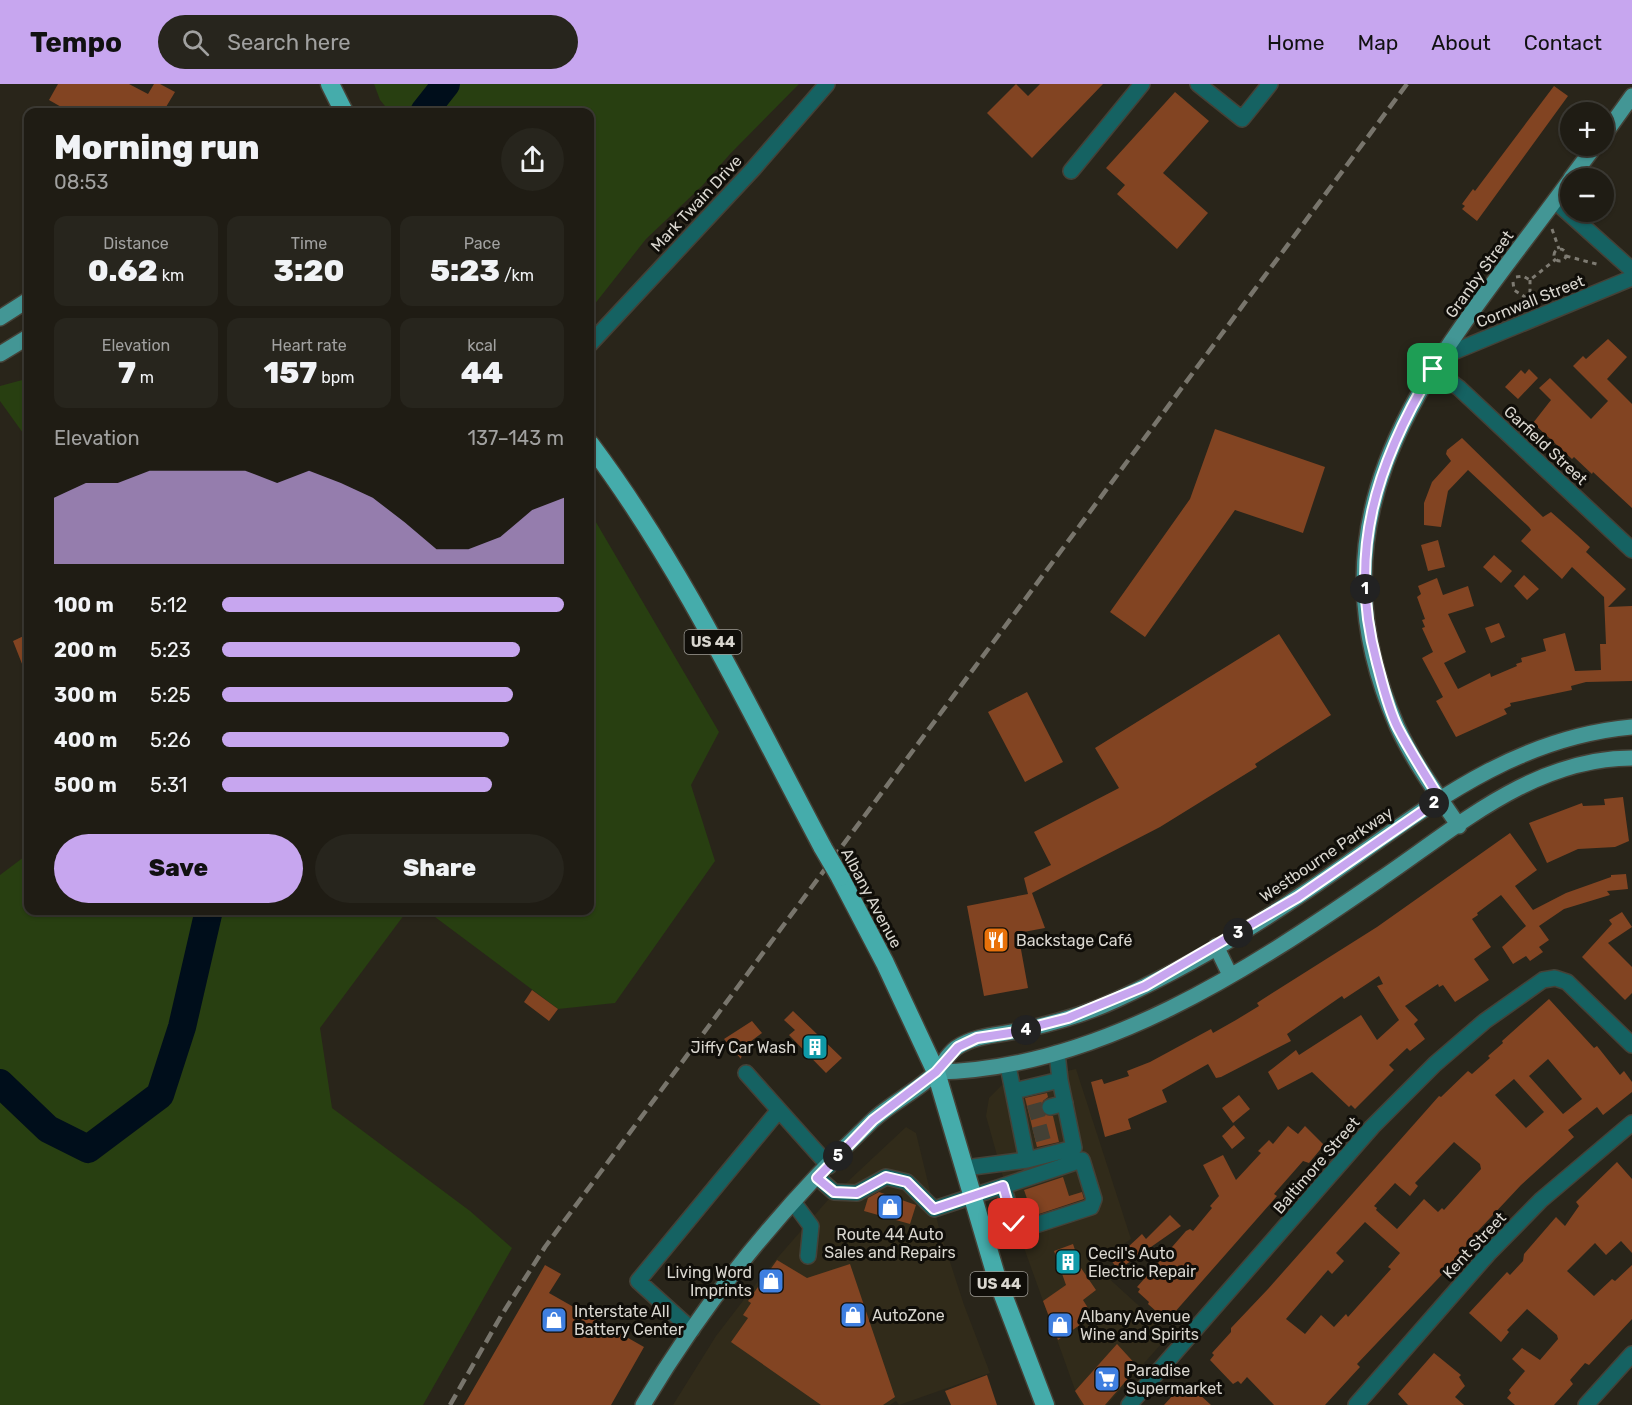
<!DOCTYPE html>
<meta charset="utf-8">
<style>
body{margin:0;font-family:Rubik,sans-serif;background:#27251d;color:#f1f3f6;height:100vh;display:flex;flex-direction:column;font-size:22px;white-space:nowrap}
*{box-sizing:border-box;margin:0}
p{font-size:20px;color:#a1a1a0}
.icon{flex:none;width:33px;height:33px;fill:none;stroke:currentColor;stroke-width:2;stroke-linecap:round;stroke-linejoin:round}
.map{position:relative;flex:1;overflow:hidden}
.side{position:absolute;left:24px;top:24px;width:570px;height:807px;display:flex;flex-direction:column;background:#1f1c14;border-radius:12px;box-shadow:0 2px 4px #0004,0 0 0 2px #3c3a34}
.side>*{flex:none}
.tools{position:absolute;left:1560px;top:18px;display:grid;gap:12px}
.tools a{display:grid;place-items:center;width:54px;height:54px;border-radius:50%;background:#1f1c14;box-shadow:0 2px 4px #0004,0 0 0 2px #3c3a34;font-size:30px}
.pin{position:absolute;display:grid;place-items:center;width:51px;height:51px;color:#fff;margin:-26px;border-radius:12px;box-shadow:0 3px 9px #0006}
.km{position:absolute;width:30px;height:30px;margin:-15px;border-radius:50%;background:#222;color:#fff;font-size:16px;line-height:30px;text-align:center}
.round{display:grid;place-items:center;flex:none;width:63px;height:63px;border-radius:32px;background:#27251d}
.head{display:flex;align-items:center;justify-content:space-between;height:102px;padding:0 30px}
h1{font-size:33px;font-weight:800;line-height:45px}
.metrics{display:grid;grid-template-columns:repeat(3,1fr);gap:9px;height:102px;padding:6px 30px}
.metrics div{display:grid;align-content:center;border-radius:12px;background:#27251d;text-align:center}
.metrics b{font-size:30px;font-weight:800}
.metrics small{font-size:16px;font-weight:400}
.metrics p{font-size:16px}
.chart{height:168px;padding:12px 30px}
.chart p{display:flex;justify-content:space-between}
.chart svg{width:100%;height:108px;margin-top:6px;fill:#c7a6ef;opacity:.7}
.button{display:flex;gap:12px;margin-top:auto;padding:12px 30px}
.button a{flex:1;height:69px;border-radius:36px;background:#c7a6ef;color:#111;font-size:24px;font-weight:800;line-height:69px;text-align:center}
.button a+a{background:#27251d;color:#f1f3f6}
ul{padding:0 30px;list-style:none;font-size:20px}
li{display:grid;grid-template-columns:96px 72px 1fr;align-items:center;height:45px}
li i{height:15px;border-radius:8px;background:#c7a6ef}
header{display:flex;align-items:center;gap:36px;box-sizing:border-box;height:84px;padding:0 30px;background:#c7a6ef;color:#111}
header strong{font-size:28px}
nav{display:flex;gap:33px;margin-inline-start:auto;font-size:21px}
.search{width:420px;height:54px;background:#27251d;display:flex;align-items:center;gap:15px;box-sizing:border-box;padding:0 21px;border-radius:33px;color:#a1a1a0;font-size:22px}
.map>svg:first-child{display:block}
</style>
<header>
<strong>Tempo</strong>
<div class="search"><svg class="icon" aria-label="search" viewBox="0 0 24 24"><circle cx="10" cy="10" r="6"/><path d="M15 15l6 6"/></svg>Search here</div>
<nav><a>Home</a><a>Map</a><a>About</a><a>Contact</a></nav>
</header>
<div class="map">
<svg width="1632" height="1321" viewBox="0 0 1632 1321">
<rect width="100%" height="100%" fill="#29251a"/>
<path fill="#312b1a" d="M 1076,985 L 1131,1155 L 1093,1180 L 1170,1250 L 1107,1321 L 1081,1321 L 1074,1303 L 1019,1150 L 986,1032 L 989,1014 L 1002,1001 Z
M 906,1043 L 916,1049 L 939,1144 L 964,1221 L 990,1289 L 899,1321 L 896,1317 L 890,1321 L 673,1321 L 716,1252 L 766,1187 L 827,1117 Z"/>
<path fill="#283f11" d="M 374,0 L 799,0 L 730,70 L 702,102 L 646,155 L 590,226 L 590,28 L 390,28 L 380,16 Z
M 26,295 L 28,297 L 28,356 L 0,317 L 0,302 Z
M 590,428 L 719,648 L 691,701 L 715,777 L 615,919 L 558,925 L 427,827 L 590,826 Z
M 28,770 L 28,826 L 407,827 L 320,944 L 332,1024 L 470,1127 L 512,1164 L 423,1321 L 0,1321 L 0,791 Z"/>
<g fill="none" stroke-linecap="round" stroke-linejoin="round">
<path stroke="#000e1b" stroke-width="28" d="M 424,28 L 446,0
M 0,999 L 48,1045 L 88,1065 L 160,1011 L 182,943 L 209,826"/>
</g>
<path fill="#824422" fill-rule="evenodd" d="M 58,0 L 129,0 L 148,10 L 154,0 L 160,0 L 175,8 L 163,28 L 103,28 L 91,22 L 87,28 L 70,28 L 49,16 Z
M 1016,0 L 1028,12 L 1040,0 L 1103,0 L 1032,74 L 987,29 Z
M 1554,2 L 1568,12 L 1477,137 L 1462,125 L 1465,122 L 1462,120 L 1473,105 L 1475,107 Z
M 1175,8 L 1209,37 L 1163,89 L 1208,129 L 1177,165 L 1117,110 L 1125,101 L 1106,84 Z
M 1608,255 L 1627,273 L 1607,295 L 1632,320 L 1632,424 L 1593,388 L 1592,390 L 1574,373 L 1572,375 L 1533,339 L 1551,316 L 1539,304 L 1550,294 L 1591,335 L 1608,317 L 1573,282 L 1583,272 L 1586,275 Z
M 1529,285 L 1538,294 L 1518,315 L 1505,303 L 1521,286 L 1525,290 Z
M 1215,345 L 1325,383 L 1303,449 L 1235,426 L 1145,553 L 1110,528 L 1190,415 Z
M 1462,354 L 1543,433 L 1551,428 L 1577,451 L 1590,463 L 1586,468 L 1626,505 L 1608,523 L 1632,522 L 1632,597 L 1586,598 L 1571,602 L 1572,606 L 1510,619 L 1511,622 L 1504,625 L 1507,630 L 1456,653 L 1436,617 L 1443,613 L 1422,574 L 1433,568 L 1422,544 L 1425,543 L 1422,536 L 1425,535 L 1417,513 L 1421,510 L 1418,502 L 1437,494 L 1443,511 L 1468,502 L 1474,522 L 1448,530 L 1466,568 L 1444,579 L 1458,605 L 1490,589 L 1491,593 L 1517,582 L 1516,580 L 1522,578 L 1521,574 L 1546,567 L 1543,555 L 1565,549 L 1575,587 L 1601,586 L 1600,560 L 1606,560 L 1604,513 L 1572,483 L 1562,495 L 1521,457 L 1531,446 L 1529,443 L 1468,386 L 1448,407 L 1441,443 L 1424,441 L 1424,419 L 1432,398 L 1451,377 L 1446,370 L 1447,366 Z
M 1438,456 L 1445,483 L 1428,487 L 1421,461 Z
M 1494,471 L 1512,487 L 1501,499 L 1483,483 Z
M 1524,491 L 1539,505 L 1527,516 L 1514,502 Z
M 1499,539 L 1505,553 L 1491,559 L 1485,544 Z
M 28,550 L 28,595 L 13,557 Z
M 1279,550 L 1331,631 L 1255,680 L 1257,683 L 1160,743 L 1032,809 L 1045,844 L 1018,849 L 1028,904 L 984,912 L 967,822 L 1028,810 L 1024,794 L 1051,781 L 1034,748 L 1119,704 L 1095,664 Z
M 1027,608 L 1063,678 L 1025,698 L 988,628 Z
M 1623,713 L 1629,757 L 1615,763 L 1578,765 L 1547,779 L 1529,739 L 1582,719 L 1583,722 L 1605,721 L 1604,715 Z
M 1510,749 L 1537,786 L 1515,802 L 1533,826 L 1566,809 L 1611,793 L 1611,791 L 1626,790 L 1628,805 L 1607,807 L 1610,811 L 1564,825 L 1539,842 L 1549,856 L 1539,863 L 1543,868 L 1530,877 L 1526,872 L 1513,880 L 1502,863 L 1526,842 L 1501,811 L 1477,829 L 1478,831 L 1472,835 L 1491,863 L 1474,875 L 1489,896 L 1455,918 L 1443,901 L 1439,903 L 1438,900 L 1405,922 L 1418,936 L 1414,940 L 1425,955 L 1410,967 L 1407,964 L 1389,981 L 1394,986 L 1355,1025 L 1351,1021 L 1349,1023 L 1312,988 L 1278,1006 L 1268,988 L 1296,966 L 1299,971 L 1361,931 L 1377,956 L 1399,936 L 1377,902 L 1383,900 L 1379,892 L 1344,915 L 1342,912 L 1339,914 L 1287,950 L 1291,957 L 1221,993 L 1216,994 L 1208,980 L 1162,1006 L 1167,1018 L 1128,1035 L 1131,1045 L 1105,1053 L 1091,998 L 1102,995 L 1104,1000 L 1129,992 L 1127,987 L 1150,978 L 1211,945 L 1213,949 L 1236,936 L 1259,922 L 1257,919 L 1263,915 L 1377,843 Z
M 1622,828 L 1632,843 L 1608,859 L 1632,883 L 1632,909 L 1625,916 L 1582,873 L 1612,840 L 1609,836 Z
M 532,906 L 558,925 L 549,937 L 524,918 Z
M 1549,915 L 1594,964 L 1597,962 L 1620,991 L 1624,987 L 1632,998 L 1632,1008 L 1603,1031 L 1597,1023 L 1568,1046 L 1574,1053 L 1521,1101 L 1477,1148 L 1452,1180 L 1357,1280 L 1360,1283 L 1325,1321 L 1274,1321 L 1247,1293 L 1241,1300 L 1238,1297 L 1233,1300 L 1210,1276 L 1214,1271 L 1212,1269 L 1231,1248 L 1231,1244 L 1268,1205 L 1439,1012 L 1441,1013 L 1468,987 L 1472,990 L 1490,974 L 1488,972 L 1503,959 L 1502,957 ZM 1548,975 L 1582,1015 L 1563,1030 L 1529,992 ZM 1514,995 L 1544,1028 L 1526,1044 L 1495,1011 ZM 1454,1058 L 1480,1080 L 1481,1085 L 1444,1126 L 1442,1124 L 1438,1128 L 1424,1115 L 1397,1145 L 1376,1126 L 1377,1124 L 1374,1122 L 1395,1099 L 1410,1112 L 1418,1102 L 1415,1099 ZM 1365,1138 L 1400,1169 L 1388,1183 L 1391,1185 L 1348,1233 L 1346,1230 L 1334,1243 L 1321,1231 L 1305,1250 L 1286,1235 L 1328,1186 L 1332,1190 L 1344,1177 L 1336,1169 Z
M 793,927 L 842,974 L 826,989 L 789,951 L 795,946 L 784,936 Z
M 752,937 L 762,949 L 743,963 L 741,975 L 724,955 Z
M 1047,1009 L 1048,1013 L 1043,1017 L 1041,1025 L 1044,1030 L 1053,1032 L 1059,1058 L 1037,1063 L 1025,1014 Z
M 1239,1011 L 1250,1025 L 1233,1039 L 1222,1024 Z
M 1234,1041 L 1245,1054 L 1232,1065 L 1222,1052 Z
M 1288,1042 L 1298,1050 L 1305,1042 L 1324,1061 L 1309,1079 L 1303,1077 L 1274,1110 L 1277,1112 L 1167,1237 L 1148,1220 L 1149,1218 L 1138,1208 L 1140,1205 L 1137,1203 L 1186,1147 L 1190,1145 L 1193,1147 L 1212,1124 L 1210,1122 L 1219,1112 L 1203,1081 L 1223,1071 L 1236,1096 L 1261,1069 L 1258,1067 L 1269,1056 L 1273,1060 Z
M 1617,1078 L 1632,1095 L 1632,1169 L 1621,1157 L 1606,1171 L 1595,1159 L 1567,1187 L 1594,1212 L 1612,1195 L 1615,1197 L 1632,1181 L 1632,1235 L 1589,1281 L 1585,1279 L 1570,1296 L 1573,1300 L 1554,1321 L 1515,1321 L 1507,1314 L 1511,1309 L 1509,1306 L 1525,1287 L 1512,1275 L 1522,1264 L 1540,1276 L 1558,1255 L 1557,1251 L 1527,1225 L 1507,1246 L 1509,1248 L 1501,1258 L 1469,1229 L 1507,1188 L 1510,1191 L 1523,1177 L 1524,1170 L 1556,1133 L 1565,1142 L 1579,1122 L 1576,1118 Z
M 1063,1093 L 1069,1112 L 1082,1108 L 1084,1115 L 1033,1132 L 1024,1106 Z
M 879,1108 L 916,1121 L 910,1140 L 864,1127 L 868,1114 Z
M 1170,1131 L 1181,1142 L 1118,1186 L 1109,1173 L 1127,1161 L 1128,1163 L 1142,1150 L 1146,1155 Z
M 1073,1160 L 1081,1184 L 1096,1206 L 1083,1216 L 1093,1232 L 1058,1256 L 1043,1217 L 1066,1201 L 1054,1167 Z
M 777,1176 L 807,1194 L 850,1180 L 895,1313 L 883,1321 L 821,1321 L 731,1258 L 748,1234 L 743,1231 L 751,1219 L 748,1217 Z
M 545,1181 L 561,1190 L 549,1209 L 644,1263 L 611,1321 L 464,1321 Z
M 1117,1260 L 1138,1283 L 1105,1321 L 1084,1321 L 1075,1307 Z
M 1434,1269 L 1461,1291 L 1459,1293 L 1465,1302 L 1455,1313 L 1464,1321 L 1408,1321 L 1398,1310 Z
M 987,1291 L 997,1321 L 951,1321 L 945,1307 Z
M 1183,1300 L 1186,1302 L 1188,1300 L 1211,1321 L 1164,1321 Z"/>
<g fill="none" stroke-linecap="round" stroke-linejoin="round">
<path stroke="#434035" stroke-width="15" stroke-dasharray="15 8" stroke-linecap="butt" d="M 1029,1029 L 1050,1023
M 1034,1051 L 1056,1045"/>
<g stroke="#454137" stroke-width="18">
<path id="minor" d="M 1198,0 L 1242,35 L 1270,0
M 1071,87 L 1142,0
M 1555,117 L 1632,186
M 590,260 L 754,84 L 827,0
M 1441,273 L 1632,194
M 1433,285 L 1459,304 L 1632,466
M 746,989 L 829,1082
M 1014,1007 L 1060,996 L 1057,969
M 1050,1023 L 1065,1019
M 1027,1076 L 1074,1064 L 1060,996
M 965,1084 L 1027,1076 L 1008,982
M 817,1093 L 834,1108 L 857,1109 L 886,1093 L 907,1098 L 934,1125 L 1082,1076 L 1094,1115 L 1091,1123 L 1017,1147 L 1003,1102
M 794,1119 L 811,1142 L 808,1172
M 984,1151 L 1014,1140
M 692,1246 L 638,1197 L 779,1026
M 1129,1321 L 1372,1043 L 1435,980 L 1485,937 L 1543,896 L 1555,894 L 1567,898 L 1632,961
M 1356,1321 L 1488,1170 L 1541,1116 L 1632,1039
M 1586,1321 L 1632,1270"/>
</g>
<g stroke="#454137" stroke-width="18">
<path id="major" d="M 1604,51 L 1632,12
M 1571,94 L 1595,62
M 0,234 L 28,216
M 0,270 L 28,253
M 1459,742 C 1437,710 1413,677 1397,642 C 1297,414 1445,268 1570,96
M 1216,862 L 1230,891
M 936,988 C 1097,986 1250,885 1379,796 C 1456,744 1533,674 1632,674
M 643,1321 C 705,1217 784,1120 872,1037 C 891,1019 920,1005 936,988 C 943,980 947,971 956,964 C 976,950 1004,951 1027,945 C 1058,938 1088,929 1116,916 C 1179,887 1241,851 1299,812 C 1407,741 1498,655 1632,643"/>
</g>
<g stroke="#454137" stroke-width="21">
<path id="highway" d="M 330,0 L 344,28
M 590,360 C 683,484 750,627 823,764
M 840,793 L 885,879 L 936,988 L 997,1195 L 1045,1321"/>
</g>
<path stroke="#7e7b72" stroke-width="3" stroke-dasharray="4.5 4.5" stroke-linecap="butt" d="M 1552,145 L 1559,165
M1554 171a6 6 0 1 1 12 0a6 6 0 1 1-12 0Z
M 1566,172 L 1600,181
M 1516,193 L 1523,192 L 1530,196 L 1556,175
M 1513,198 L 1514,206 L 1525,213 L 1530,208 L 1530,196"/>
<use href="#minor" stroke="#156262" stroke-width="15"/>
<use href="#major" stroke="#439695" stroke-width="15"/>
<use href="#highway" stroke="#45acab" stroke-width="18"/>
<path stroke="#78756c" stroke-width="4.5" stroke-dasharray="12 6" stroke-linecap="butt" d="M 450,1321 L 501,1232 L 545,1163 L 1407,0"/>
<g stroke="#454137" stroke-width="21" stroke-linecap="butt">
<path id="highway-bridge" d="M 823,764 L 840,793"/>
</g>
<use href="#highway-bridge" stroke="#45acab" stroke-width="18"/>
</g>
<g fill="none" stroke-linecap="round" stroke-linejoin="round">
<g stroke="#fff" stroke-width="12">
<path id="route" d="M 1014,1140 L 1003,1102 L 934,1125 L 907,1098 L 886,1093 L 857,1109 L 834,1108 L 817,1094 L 873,1036 L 936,988 L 958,963 L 977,954 L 1010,949 L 1068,934 L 1145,902 L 1298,813 L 1440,715 C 1426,692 1411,669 1398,644 C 1388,624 1383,601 1377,579 C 1347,469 1376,380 1433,285"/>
</g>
<use href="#route" stroke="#c7a6ef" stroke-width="8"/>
</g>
<defs>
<g id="restaurant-square" transform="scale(1.35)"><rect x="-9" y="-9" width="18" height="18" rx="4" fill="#e8710a" stroke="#100e09"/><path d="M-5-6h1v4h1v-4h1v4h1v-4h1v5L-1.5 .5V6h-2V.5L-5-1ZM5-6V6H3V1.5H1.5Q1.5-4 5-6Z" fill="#fff"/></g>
<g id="building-square" transform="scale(1.35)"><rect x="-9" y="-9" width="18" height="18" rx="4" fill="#0f9aa8" stroke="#100e09"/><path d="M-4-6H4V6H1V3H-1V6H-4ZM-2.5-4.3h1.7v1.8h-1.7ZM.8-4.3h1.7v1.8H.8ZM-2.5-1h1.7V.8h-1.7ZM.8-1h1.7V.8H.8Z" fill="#fff"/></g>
<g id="shop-square" transform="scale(1.35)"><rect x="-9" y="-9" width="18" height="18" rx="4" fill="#3f7fe0" stroke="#100e09"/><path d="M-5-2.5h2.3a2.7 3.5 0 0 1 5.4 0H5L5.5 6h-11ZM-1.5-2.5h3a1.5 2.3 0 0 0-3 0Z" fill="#fff"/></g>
<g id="supermarket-square" transform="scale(1.35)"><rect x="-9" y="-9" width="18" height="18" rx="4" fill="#3f7fe0" stroke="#100e09"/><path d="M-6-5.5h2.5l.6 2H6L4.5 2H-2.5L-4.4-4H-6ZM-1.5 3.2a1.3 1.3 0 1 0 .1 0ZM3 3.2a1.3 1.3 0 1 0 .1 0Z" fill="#fff"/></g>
</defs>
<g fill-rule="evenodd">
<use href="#restaurant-square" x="996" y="856"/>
<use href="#building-square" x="815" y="963"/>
<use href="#shop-square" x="890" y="1123"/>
<use href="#building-square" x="1068" y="1178"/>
<use href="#shop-square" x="771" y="1197"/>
<use href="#shop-square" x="853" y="1231"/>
<use href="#shop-square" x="554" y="1236"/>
<use href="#shop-square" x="1060" y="1241"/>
<use href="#supermarket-square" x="1107" y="1295"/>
</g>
<g text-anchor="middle" stroke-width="6" stroke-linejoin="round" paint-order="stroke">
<g fill="#100e09" stroke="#9d9a94" stroke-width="1.5">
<rect x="684.5" y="546" width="57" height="24" rx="4.5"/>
<rect x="970.5" y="1188" width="57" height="24" rx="4.5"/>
</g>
<g font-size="15" font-weight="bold" fill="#d9d6cf">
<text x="713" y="563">US 44</text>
<text x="999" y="1205">US 44</text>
</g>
<g font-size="16" fill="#d9d6cf" stroke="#100e09">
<text transform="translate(696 119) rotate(-47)" y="6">Mark Twain Drive</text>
<text transform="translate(1479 190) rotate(-54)" y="6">Granby Street</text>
<text transform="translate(1530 217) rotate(-22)" y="6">Cornwall Street</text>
<text transform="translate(1546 361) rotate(43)" y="6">Garfield Street</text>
<text transform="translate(1326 770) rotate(-34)" y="6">Westbourne Parkway</text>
<text transform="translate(872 814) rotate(62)" y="6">Albany Avenue</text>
<text transform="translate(1316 1081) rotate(-49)" y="6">Baltimore Street</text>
<text transform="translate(1474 1161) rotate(-47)" y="6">Kent Street</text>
</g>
<g font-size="16" fill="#d9d6cf" stroke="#100e09" text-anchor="start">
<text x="1016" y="862">Backstage Café</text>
<text x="796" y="969" text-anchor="end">Jiffy Car Wash</text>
<text x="890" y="1156" text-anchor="middle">Route 44 Auto<tspan x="890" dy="18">Sales and Repairs</tspan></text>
<text x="1088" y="1175">Cecil's Auto<tspan x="1088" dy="18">Electric Repair</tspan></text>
<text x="752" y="1194" text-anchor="end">Living Word<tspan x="752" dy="18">Imprints</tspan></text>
<text x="574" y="1233">Interstate All<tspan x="574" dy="18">Battery Center</tspan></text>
<text x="872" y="1237">AutoZone</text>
<text x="1080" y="1238">Albany Avenue<tspan x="1080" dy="18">Wine and Spirits</tspan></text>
<text x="1126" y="1292">Paradise<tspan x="1126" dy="18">Supermarket</tspan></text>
</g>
</g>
</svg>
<div class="tools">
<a>+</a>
<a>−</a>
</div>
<div class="pin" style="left:1433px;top:285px;background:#1e9e55"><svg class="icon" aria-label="arrive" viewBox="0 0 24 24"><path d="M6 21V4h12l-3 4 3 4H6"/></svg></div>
<div class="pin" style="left:1014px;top:1140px;background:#d93025"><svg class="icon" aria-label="check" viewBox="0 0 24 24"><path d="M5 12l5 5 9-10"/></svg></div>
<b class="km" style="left:1365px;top:505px">1</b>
<b class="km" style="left:1434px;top:719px">2</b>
<b class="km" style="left:1238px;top:849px">3</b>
<b class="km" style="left:1026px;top:946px">4</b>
<b class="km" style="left:838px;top:1072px">5</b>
<section class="side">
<div class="head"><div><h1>Morning run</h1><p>08:53</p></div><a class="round"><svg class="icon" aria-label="share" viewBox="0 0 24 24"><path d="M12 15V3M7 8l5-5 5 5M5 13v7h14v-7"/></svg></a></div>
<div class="metrics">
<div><p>Distance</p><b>0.62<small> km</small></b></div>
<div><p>Time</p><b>3:20</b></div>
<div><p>Pace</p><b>5:23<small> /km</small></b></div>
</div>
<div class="metrics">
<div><p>Elevation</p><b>7<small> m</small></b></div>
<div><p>Heart rate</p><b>157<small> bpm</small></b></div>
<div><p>kcal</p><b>44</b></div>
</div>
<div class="chart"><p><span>Elevation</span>137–143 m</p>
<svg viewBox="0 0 160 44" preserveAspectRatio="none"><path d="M0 44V17L10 11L20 11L30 6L40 6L50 6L60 6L70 11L80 6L90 11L100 17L110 27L120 38L130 38L140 33L150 22L160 17V44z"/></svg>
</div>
<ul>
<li><b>100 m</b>5:12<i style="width:100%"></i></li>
<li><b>200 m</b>5:23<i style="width:87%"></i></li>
<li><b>300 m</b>5:25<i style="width:85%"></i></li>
<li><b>400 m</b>5:26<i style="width:84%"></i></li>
<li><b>500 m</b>5:31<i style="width:79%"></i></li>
</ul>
<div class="button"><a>Save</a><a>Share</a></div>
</section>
</div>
